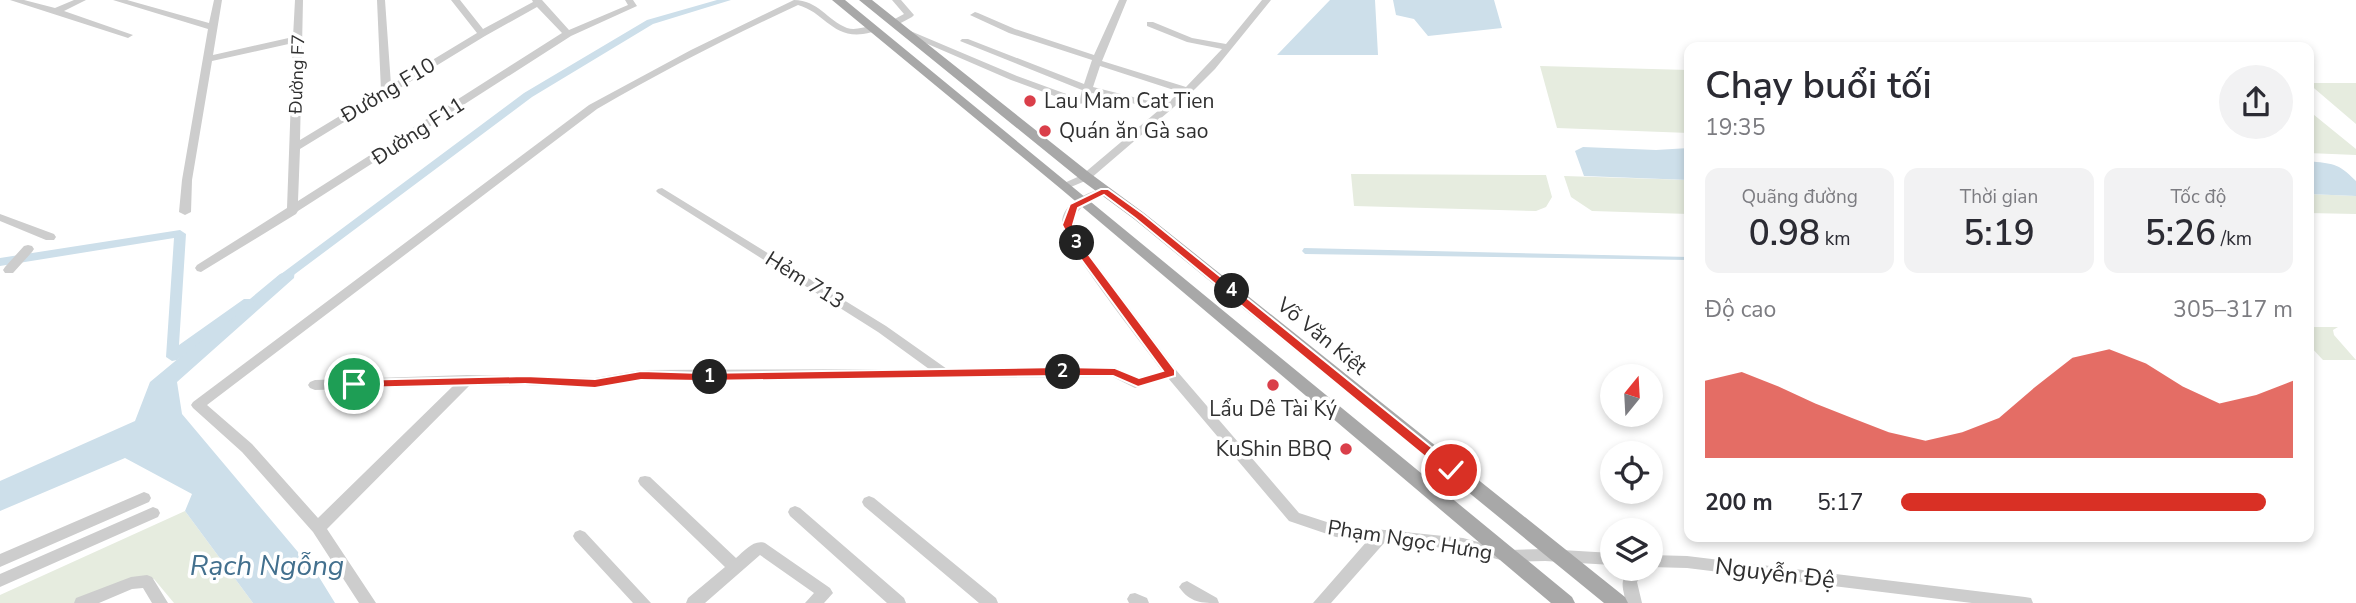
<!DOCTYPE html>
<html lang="vi">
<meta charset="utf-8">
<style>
body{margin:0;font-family:"Nunito Sans",sans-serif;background:#f2f2f3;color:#2b2b33;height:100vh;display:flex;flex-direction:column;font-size:26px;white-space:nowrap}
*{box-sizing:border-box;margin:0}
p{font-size:23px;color:#7c7c81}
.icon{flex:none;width:38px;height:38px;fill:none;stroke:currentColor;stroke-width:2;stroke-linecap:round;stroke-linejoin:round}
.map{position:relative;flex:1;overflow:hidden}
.details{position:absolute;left:1684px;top:42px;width:630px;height:500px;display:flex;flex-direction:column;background:#fff;border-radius:14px;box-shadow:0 4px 10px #0003}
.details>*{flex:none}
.needle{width:46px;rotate:18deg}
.fabs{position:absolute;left:1600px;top:364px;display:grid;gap:14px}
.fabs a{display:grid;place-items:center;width:63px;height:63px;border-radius:50%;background:#fff;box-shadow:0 4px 10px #0003;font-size:35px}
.pin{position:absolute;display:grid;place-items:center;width:60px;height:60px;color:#fff;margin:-30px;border:4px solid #fff;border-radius:50%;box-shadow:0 2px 7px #0007}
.km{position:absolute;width:35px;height:35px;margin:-18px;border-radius:50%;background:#222;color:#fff;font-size:19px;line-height:35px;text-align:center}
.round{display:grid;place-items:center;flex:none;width:74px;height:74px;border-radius:37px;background:#f2f2f3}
.head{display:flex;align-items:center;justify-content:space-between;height:119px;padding:0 21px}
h1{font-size:38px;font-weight:600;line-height:52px}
.figures{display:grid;grid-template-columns:repeat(3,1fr);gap:10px;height:119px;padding:7px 21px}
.figures div{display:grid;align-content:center;border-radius:14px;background:#f2f2f3;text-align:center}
.figures b{font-size:35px;font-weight:600}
.figures small{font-size:19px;font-weight:400}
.figures p{font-size:19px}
.chart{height:196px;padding:14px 21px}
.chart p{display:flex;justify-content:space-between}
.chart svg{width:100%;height:126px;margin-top:7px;fill:#d93025;opacity:.7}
ul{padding:0 21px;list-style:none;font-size:23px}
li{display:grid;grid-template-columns:112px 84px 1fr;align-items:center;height:52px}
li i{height:18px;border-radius:9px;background:#d93025}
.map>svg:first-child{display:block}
</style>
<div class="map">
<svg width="2356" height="603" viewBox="0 0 2356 603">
<rect width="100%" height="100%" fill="#fff"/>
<path fill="#e6ecdf" d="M 1540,66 L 1689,70 L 1689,133 L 1557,128 Z
M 2308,83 L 2356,83 L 2356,124 Z
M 2308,110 L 2356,149 L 2356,155 L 2308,153 Z
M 1351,174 L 1546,175 L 1552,197 L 1546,207 L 1536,211 L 1354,206 Z
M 1564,176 L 1689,180 L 1689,214 L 1592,211 L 1571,197 Z
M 2308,194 L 2356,196 L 2356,214 L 2308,213 Z
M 2308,327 L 2338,327 L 2333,330 L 2334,335 L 2356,360 L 2323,360 L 2308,344 Z
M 185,511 L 253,603 L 174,603 L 154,579 L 139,578 L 121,583 L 74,603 L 0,603 L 0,595 Z"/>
<path fill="#cddfea" d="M 1330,0 L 1375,0 L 1378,55 L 1277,55 Z
M 1393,0 L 1494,0 L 1502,28 L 1428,36 L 1414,19 L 1396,15 Z
M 1583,147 L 1656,150 L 1689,148 L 1689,180 L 1584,176 L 1575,151 Z
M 2308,161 C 2333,164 2337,162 2356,181 L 2356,196 L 2308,194 Z
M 1304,248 L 1689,257 L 1689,260 L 1305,254 L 1302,251 Z
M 295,268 L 294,278 L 177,382 L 182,414 L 319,577 L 335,603 L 253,603 L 185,511 L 192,494 L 125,458 L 0,511 L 0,481 L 135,421 L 150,382 L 280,274 Z"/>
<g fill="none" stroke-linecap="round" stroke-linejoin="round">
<path fill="#cddfea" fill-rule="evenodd" d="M 717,0 L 731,0 L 653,24 L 532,97 L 287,280 L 279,280 L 277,277 L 524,93 L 647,20 Z
M 180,230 L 186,234 L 179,345 L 244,299 L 252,299 L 254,302 L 177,360 L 172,361 L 166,357 L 174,238 L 0,266 L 0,258 Z"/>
<path fill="#cdcdcd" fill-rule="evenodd" d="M 10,0 L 24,0 L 55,8 L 74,0 L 86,0 L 64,11 L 133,35 L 128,38 L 125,37 Z
M 113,0 L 127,0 L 209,23 L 214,0 L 222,0 L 213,55 L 293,37 L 295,0 L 303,0 L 300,140 L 381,91 L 377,0 L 385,0 L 391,85 L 477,33 L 451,0 L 460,0 L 483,29 L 533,2 L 532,0 L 542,0 L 569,30 L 628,5 L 625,0 L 633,0 L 637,6 L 571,36 L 298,211 L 296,214 L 201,272 L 197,271 L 195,268 L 197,265 L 287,208 L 293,43 L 212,61 L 192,180 L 191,212 L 185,215 L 179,212 L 182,180 L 208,29 ZM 537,7 L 562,33 L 298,201 L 300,149 L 485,36 Z
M 794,0 C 818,0 827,20 847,28 C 858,32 869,23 879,29 C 874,32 869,33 863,34 C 832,38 824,12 798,5 C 729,37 662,71 597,109 L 207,405 L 252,444 L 318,518 L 453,386 L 315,390 L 310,388 L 308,385 L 310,382 L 315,380 L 467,375 L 595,378 L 641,370 L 929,369 L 878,332 L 658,193 L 656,191 L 658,189 L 662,188 L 886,326 L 947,369 L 1115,367 L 1136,378 L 1162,371 C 1145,347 1064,246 1062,224 C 1061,203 1088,192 1104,188 L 1110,191 L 1108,193 L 1085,203 L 1076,214 L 1074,225 L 1086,250 L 1176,370 L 1299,513 L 1336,525 L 1463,538 L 1508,550 L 1545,549 L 1612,553 L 1612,565 L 1545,561 L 1508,562 L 1463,550 L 1385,542 L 1331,603 L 1313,603 L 1368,540 L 1336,537 L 1289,521 L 1168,378 L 1135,388 L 1113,377 L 641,380 L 595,388 L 525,385 L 469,386 L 327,529 L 376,603 L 359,603 L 313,532 L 242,452 L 193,408 L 191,405 L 193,402 L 589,105 L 691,50 Z
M 892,0 L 901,0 L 914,15 L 912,17 L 897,25 L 891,25 L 891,21 L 904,14 Z
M 1119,0 L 1127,0 L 1102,61 L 1186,87 L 1222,49 L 1187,42 L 1147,26 L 1147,22 L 1153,22 L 1192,38 L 1226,44 L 1262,0 L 1271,0 L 1215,69 L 1195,89 L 1090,179 L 1066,189 L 1062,188 L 1061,186 L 1062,184 L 1082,175 L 1159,110 L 1092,93 L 1088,103 L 1076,104 L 1011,80 L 900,32 L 905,29 L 908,30 L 1017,76 L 1080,99 L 1082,90 L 960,41 L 962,39 L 968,39 L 1084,84 L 1092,60 L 1009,33 L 970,15 L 975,12 L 978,13 L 1015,29 L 1094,55 ZM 1100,66 L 1180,92 L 1165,105 L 1093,87 Z
M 0,214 L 54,234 L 56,237 L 54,240 L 46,240 L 0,221 Z
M 28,245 L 32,246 L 34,249 L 32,252 L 13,273 L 5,273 L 3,270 L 5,267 L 24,246 Z
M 645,476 L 650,477 L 736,558 C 744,551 754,539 765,543 L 830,588 L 833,593 L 824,603 L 805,603 L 814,593 L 760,555 L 705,603 L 686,603 L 688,598 L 725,567 L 640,485 L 638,481 L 640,477 Z
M 144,492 L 149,494 L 151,498 L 149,502 L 0,567 L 0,554 Z
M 869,496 L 874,498 L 996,598 L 998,603 L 979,603 L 864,506 L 862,502 L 864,498 Z
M 795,506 L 800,508 L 904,598 L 906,603 L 887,603 L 790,516 L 788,512 L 790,508 Z
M 153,507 L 158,509 L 160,513 L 158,517 L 0,587 L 0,574 Z
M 580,530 L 585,532 L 651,603 L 633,603 L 575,540 L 573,536 L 575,532 Z
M 1650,555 L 1687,556 L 2025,597 L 2031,598 L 2033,603 L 1972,603 L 1687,568 L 1650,567 Z
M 1650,568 L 1651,569 L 1648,573 L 1641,576 L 1637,582 L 1642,603 L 1626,603 C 1623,587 1619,583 1629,569 Z
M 147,575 L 152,577 L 168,603 L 152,603 L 143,588 L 132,589 L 99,603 L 74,603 L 76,598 L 131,577 Z
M 1187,581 L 1217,598 L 1219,603 C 1202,603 1190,603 1179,587 L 1182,583 Z
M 1135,593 L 1147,598 L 1149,603 L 1129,603 L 1127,599 L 1130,594 Z"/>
<path fill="#a8a8a8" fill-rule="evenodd" d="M 832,0 L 845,0 L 1572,597 L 1575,603 L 1551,603 L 1061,189 Z
M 859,0 L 872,0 L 1091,174 L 1144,213 L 1625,597 L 1628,603 L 1604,603 L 1134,219 L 1081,180 Z"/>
</g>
<path fill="#d93025" stroke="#fff" stroke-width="2" d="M 1101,189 L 1108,189 L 1143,214 L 1456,467 L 1456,474 L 1446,474 L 1135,218 L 1104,195 L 1078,208 L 1073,225 L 1086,251 L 1175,370 L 1175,376 L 1138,387 L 1113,376 L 1061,376 L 701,381 L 641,380 L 595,388 L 525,384 L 354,388 L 348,384 L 354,380 L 525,376 L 595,379 L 641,371 L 701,373 L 1061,367 L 1115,368 L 1139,378 L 1163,371 L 1077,254 L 1062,225 L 1070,204 Z"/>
<g fill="#da3f4a" stroke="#fff" stroke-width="2.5">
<circle cx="1030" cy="101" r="7"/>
<circle cx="1045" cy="131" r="7"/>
<circle cx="1273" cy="385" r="7"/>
<circle cx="1346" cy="449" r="7"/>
</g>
<g text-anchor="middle" stroke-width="7" stroke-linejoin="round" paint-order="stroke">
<g font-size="18" fill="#303030" stroke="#fff">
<text transform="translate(297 74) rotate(-88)" y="6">Đường F7</text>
</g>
<g font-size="21" fill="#303030" stroke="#fff">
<text transform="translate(388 90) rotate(-31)" y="7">Đường F10</text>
<text transform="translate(418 131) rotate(-33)" y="7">Đường F11</text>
<text transform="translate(805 280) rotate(32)" y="7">Hẻm 713</text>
<text transform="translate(1322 336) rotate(39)" y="7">Võ Văn Kiệt</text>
<text transform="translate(1410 540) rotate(9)" y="7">Phạm Ngọc Hưng</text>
</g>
<g font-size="21" fill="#303030" stroke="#fff" text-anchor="start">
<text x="1044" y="108">Lau Mam Cat Tien</text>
<text x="1059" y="138">Quán ăn Gà sao</text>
<text x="1273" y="416" text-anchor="middle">Lẩu Dê Tài Ký</text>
<text x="1332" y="456" text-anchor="end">KuShin BBQ</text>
</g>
<g font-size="24" fill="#303030" stroke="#fff">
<text transform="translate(1775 573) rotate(7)" y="8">Nguyễn Đệ</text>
</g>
<g font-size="28" font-style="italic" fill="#43708e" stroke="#fff">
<text x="267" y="575">Rạch Ngỗng</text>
</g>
</g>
</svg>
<div class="fabs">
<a><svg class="needle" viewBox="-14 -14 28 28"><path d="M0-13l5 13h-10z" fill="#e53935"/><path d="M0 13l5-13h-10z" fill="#7c7c81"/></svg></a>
<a><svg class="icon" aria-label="locate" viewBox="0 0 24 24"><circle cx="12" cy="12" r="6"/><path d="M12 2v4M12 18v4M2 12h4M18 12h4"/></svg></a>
<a><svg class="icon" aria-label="layers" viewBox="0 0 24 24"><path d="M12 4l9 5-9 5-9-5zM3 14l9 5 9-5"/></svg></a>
</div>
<div class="pin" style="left:354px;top:384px;background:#1e9e55"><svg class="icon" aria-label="arrive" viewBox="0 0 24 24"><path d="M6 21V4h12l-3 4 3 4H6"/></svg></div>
<div class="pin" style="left:1451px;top:470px;background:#d93025"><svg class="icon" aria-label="check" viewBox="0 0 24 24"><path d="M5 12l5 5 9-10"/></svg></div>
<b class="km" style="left:710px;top:377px">1</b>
<b class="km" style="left:1063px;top:372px">2</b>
<b class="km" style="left:1077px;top:243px">3</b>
<b class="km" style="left:1232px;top:291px">4</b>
<section class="details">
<div class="head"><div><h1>Chạy buổi tối</h1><p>19:35</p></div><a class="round"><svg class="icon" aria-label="share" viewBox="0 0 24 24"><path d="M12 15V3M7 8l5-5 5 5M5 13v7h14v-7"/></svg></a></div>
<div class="figures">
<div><p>Quãng đường</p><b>0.98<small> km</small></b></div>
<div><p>Thời gian</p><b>5:19</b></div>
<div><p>Tốc độ</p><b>5:26<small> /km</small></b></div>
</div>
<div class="chart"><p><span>Độ cao</span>305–317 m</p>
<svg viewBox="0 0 160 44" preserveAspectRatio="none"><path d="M0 44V17L10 14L20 19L30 25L40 30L50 35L60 38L70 35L80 30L90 19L100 9L110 6L120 11L130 19L140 25L150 22L160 17V44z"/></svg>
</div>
<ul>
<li><b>200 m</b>5:17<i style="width:93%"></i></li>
</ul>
</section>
</div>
